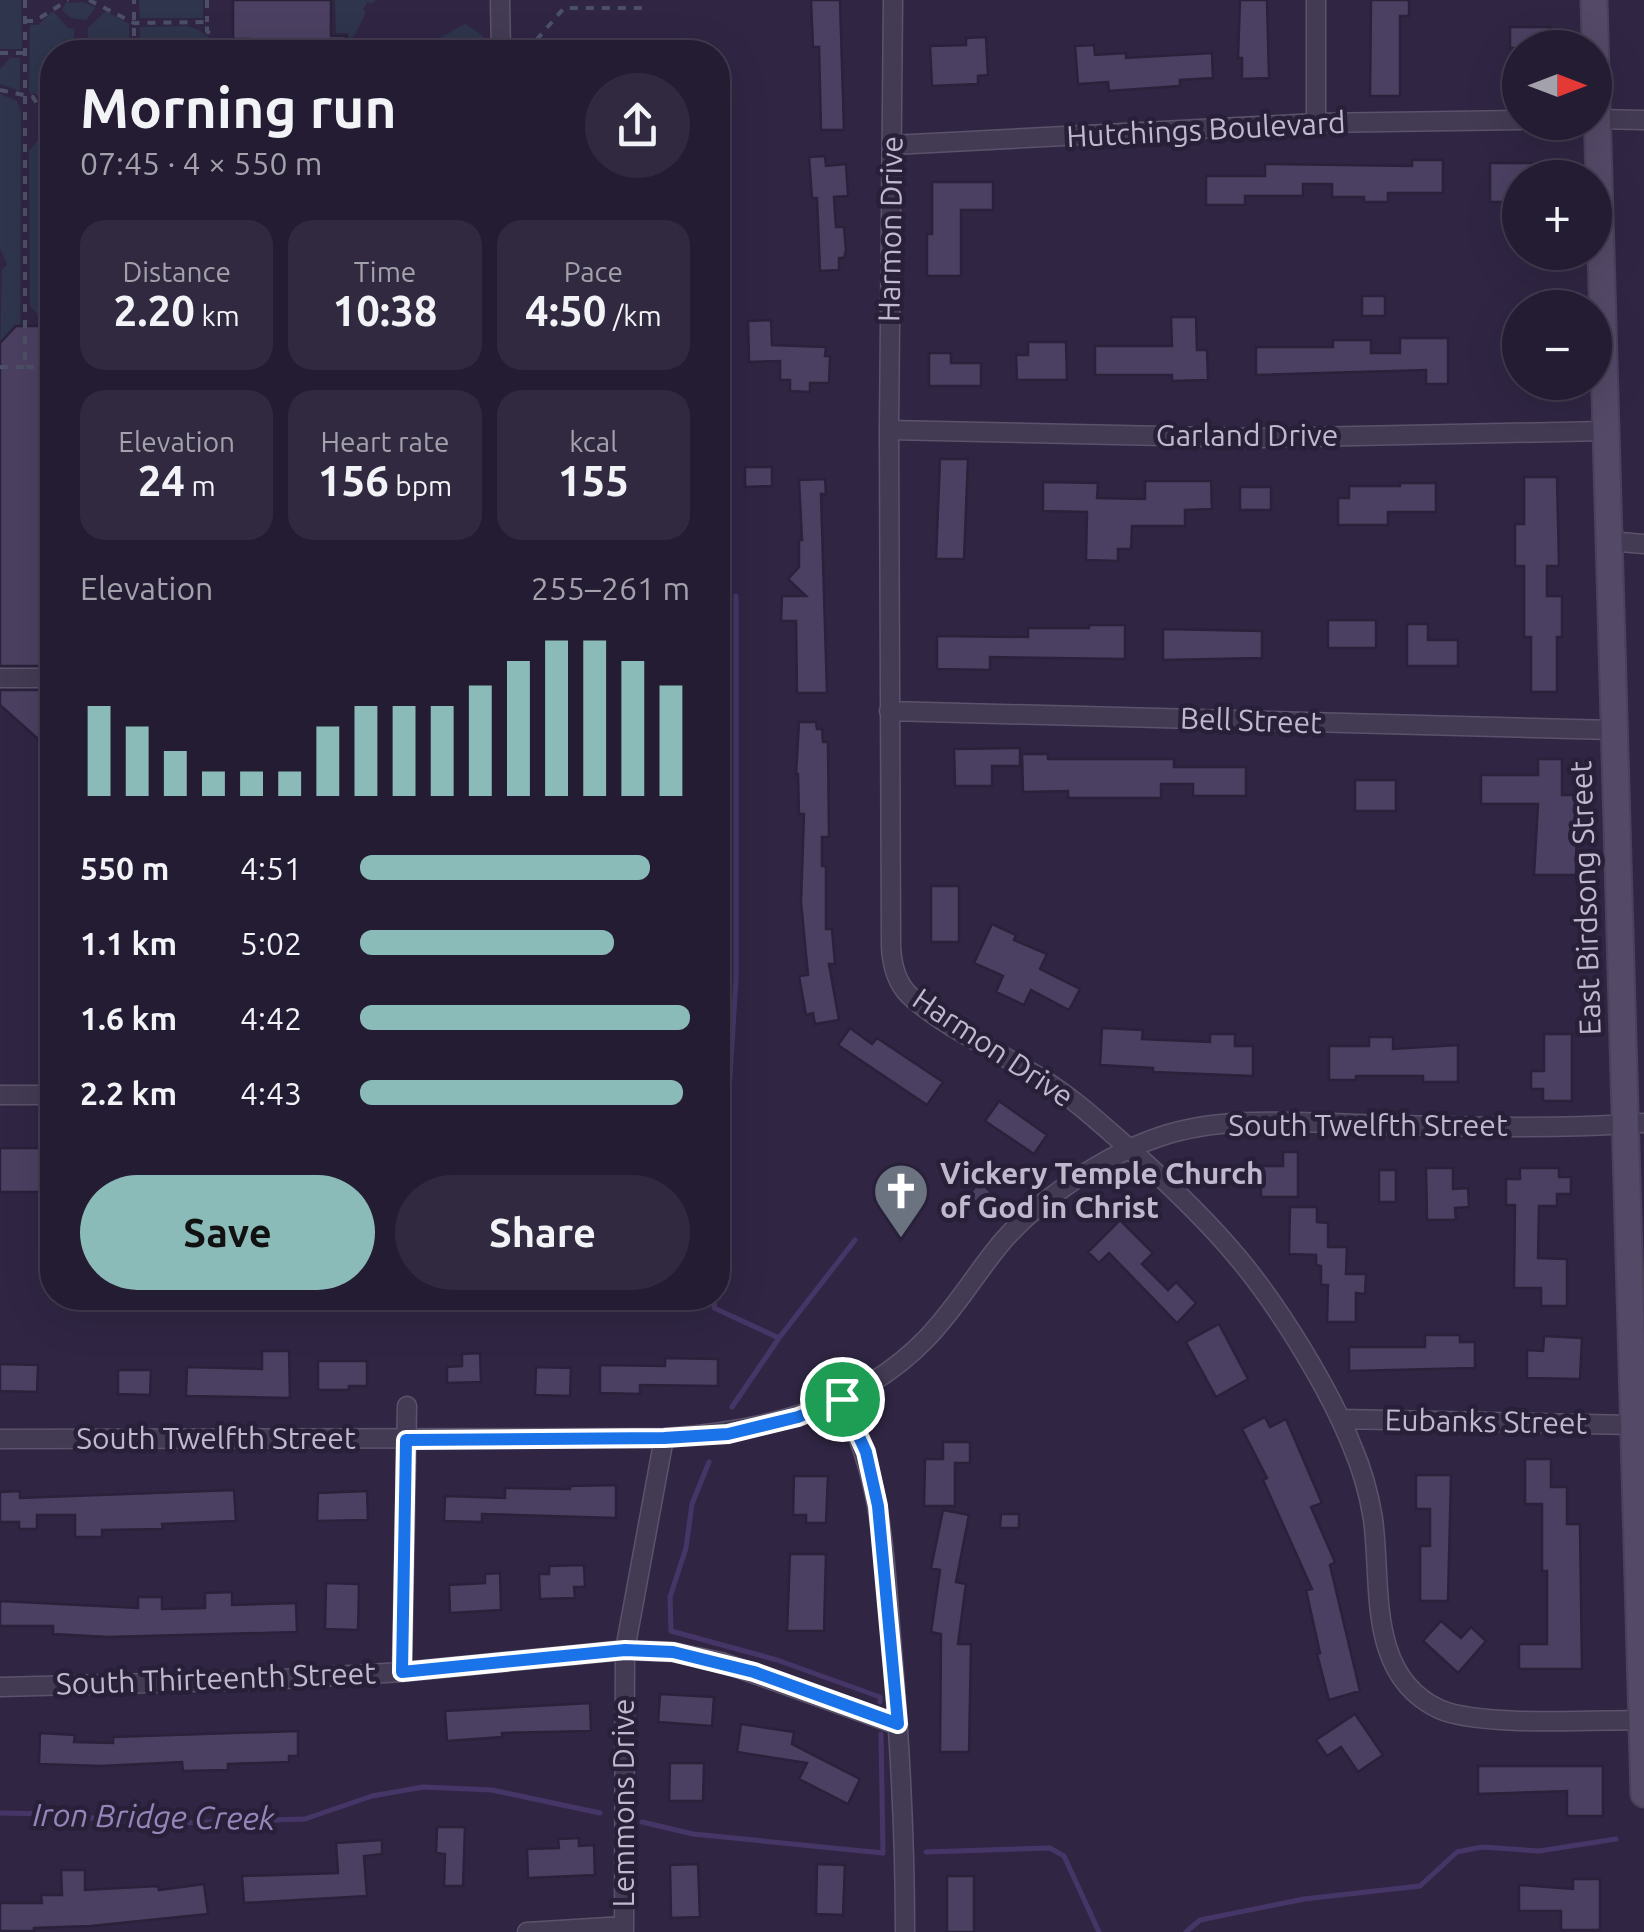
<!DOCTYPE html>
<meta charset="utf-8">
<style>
body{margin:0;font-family:Ubuntu,sans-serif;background:#30293f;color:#f1f3f6;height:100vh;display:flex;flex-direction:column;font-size:38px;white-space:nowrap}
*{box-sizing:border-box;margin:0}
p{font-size:32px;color:#a3a1ac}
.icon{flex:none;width:55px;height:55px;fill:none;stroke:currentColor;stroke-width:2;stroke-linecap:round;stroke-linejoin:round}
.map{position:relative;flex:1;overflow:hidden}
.details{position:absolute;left:40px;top:40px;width:690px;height:1270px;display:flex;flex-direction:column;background:#241c33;border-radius:40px;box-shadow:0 10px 40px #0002,0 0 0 2px #413a4e}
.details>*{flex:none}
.needle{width:65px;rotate:90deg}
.buttons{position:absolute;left:1502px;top:30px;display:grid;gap:20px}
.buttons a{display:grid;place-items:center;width:110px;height:110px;border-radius:50%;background:#241c33;box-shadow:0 10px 40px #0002,0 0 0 2px #413a4e;font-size:50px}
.pin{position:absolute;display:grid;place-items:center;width:85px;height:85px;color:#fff;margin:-42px;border:5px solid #fff;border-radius:50%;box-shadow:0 2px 10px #0007}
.round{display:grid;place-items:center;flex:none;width:105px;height:105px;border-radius:52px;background:#30293f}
.summary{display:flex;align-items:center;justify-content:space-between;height:170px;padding:0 40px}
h1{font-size:55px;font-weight:700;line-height:75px}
.metrics{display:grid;grid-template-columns:repeat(3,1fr);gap:15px;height:170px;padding:10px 40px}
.metrics div{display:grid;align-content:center;border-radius:25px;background:#30293f;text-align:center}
.metrics b{font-size:42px;font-weight:700}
.metrics small{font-size:28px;font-weight:400}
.metrics p{font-size:28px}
.chart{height:280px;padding:20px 40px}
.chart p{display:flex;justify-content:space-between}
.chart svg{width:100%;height:180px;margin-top:10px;stroke:#8bbbb9;stroke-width:6}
.button{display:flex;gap:20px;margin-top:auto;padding:20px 40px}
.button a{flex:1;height:115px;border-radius:60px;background:#8bbbb9;color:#111;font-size:40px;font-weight:700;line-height:115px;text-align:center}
.button a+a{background:#30293f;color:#f1f3f6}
ul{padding:0 40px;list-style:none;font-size:32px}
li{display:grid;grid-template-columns:160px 120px 1fr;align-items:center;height:75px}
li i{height:25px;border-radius:12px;background:#8bbbb9}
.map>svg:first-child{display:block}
</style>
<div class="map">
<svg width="1644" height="1932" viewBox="0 0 1644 1932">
<rect width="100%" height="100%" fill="#302644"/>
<path fill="#2e354c" d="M 0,0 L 21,0 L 22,49 L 0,49 Z
M 139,0 L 203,0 L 203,18 L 140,18 Z
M 335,0 L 376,0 L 371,4 L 368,2 L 363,9 L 366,12 L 355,35 L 349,39 L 348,33 L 336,33 Z
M 82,2 L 96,7 L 86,20 L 71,18 L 62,10 L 66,3 Z
M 53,11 L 68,28 L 74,29 L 74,40 L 62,52 L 46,55 L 46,69 L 52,69 L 52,113 L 36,94 L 29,93 L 30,25 L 38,25 Z
M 106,11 L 129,24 L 129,52 L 103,52 L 88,37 L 88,28 Z
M 465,24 L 483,36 L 482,52 L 433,51 L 434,41 Z
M 186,26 C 200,29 214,38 218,52 L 140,52 L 140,27 Z
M 10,58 L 20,58 L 20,91 L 0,84 L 0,69 Z
M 0,94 L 17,101 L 21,111 L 20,355 L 0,362 L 2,269 L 7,265 L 0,248 Z
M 52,122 L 52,330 L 30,306 L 29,151 Z"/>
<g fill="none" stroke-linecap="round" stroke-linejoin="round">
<path stroke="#463667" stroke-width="5" d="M 718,1284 L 728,1219 L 727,1125 L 736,980 L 736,596
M 715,1298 L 714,1308 L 779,1338 L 732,1407
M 779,1338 L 855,1240
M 709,1462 L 692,1504 L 686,1548 L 670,1597 L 671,1631 L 777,1660 L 880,1697 L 880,1702
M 0,1813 L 57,1814 L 145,1824 L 305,1819 L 372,1796 L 423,1787 L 492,1790 L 600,1813
M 642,1822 L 693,1834 L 883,1853 L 881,1734
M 926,1852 L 1050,1848 L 1064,1856 L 1099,1932
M 1186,1932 L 1200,1920 L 1304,1899 L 1420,1886 L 1457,1852 L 1482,1847 L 1539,1851 L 1616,1839"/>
</g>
<path fill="#4b4061" stroke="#2a213b" stroke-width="2.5" d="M 233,0 L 331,0 L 331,36 L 346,36 L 346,52 L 249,52 L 249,39 L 233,39 Z
M 811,0 L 840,0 L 844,130 L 821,130 L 819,47 L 813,47 Z
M 1240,0 L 1267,0 L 1269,78 L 1242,79 L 1242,58 L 1238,58 Z
M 1371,0 L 1409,0 L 1409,16 L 1400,16 L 1400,96 L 1370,96 Z
M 1510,27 L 1550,27 L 1550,48 L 1510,48 Z
M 986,37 L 988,75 L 978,76 L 978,84 L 932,86 L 930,46 L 966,45 L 966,38 Z
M 1094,45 L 1095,55 L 1126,53 L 1126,58 L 1212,53 L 1213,78 L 1180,80 L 1180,86 L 1109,91 L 1108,82 L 1078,84 L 1075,46 Z
M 825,156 L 826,166 L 846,164 L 848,196 L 834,197 L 836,227 L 844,227 L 846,250 L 844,258 L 839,258 L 839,270 L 820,271 L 817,198 L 812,198 L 809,157 Z
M 1412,160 L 1443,160 L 1443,193 L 1388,193 L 1388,202 L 1364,202 L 1364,197 L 1332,197 L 1332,184 L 1303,184 L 1303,196 L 1245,196 L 1245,205 L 1206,205 L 1206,176 L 1265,176 L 1265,164 L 1412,166 Z
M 1490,163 L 1552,163 L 1552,178 L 1520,178 L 1520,202 L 1490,202 Z
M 932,182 L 993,182 L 993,210 L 961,210 L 961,276 L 927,276 L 927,234 L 932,234 Z
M 1362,296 L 1385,296 L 1385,316 L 1362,316 Z
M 1171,317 L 1196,317 L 1197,350 L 1207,350 L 1208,380 L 1172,381 L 1172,375 L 1095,375 L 1095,346 L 1172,346 Z
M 771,320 L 772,345 L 826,347 L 825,356 L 830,356 L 829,383 L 810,383 L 810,392 L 790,391 L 790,380 L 780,380 L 780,361 L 749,362 L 748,321 Z
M 16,326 L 52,326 L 52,666 L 0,666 L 0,343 Z
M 1400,338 L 1448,338 L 1448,384 L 1426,384 L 1426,370 L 1256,375 L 1256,347 L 1333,347 L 1333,340 L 1371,340 L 1371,353 L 1400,353 Z
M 1028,342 L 1066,342 L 1067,380 L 1017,380 L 1016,355 L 1028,355 Z
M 929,353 L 951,353 L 951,363 L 981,363 L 981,386 L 929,386 Z
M 940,459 L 968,459 L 964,559 L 936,559 Z
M 745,467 L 772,467 L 772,486 L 745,487 Z
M 1524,477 L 1557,477 L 1559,566 L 1547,566 L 1547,596 L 1562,596 L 1562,637 L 1557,637 L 1557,692 L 1531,692 L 1531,637 L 1524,637 L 1524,566 L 1515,566 L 1515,524 L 1524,524 Z
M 825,479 L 826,494 L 821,494 L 827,693 L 797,693 L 796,621 L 781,621 L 782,596 L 806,596 L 788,579 L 799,567 L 799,540 L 802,540 L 799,480 Z
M 1145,481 L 1211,481 L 1212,509 L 1185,510 L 1185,526 L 1132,526 L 1131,549 L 1118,549 L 1118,561 L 1086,560 L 1087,512 L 1043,511 L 1043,482 L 1098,483 L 1097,498 L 1145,499 Z
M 1400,483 L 1436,483 L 1436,512 L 1388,512 L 1388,525 L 1338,525 L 1338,498 L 1349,498 L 1349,486 L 1400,486 Z
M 1240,487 L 1271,487 L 1271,510 L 1240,510 Z
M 1328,620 L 1376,620 L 1376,648 L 1328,648 Z
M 1407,624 L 1428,624 L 1428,640 L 1458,640 L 1458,666 L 1407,666 Z
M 1089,625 L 1125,625 L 1125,659 L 990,657 L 990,670 L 937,669 L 937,636 L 1028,637 L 1028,628 L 1089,628 Z
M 1163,629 L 1262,631 L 1262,658 L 1163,660 Z
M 0,690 L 52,690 L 52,775 L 37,738 L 0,705 Z
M 799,722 L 816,722 L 817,729 L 822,729 L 823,742 L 828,742 L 829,837 L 822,837 L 822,866 L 826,866 L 826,929 L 832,929 L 835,964 L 829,964 L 839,1020 L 815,1024 L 813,1013 L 806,1015 L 799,976 L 808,975 L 801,902 L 804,814 L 799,814 L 798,774 L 796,774 Z
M 1020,748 L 1020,766 L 992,766 L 992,786 L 955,786 L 954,749 Z
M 1022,754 L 1048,754 L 1048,759 L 1174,759 L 1174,767 L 1246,767 L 1246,796 L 1193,796 L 1193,784 L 1161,784 L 1161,798 L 1068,798 L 1068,791 L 1023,792 Z
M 1538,759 L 1562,759 L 1562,795 L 1577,795 L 1576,875 L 1534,875 L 1538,804 L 1481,804 L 1481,775 L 1538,775 Z
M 1355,780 L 1396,780 L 1396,811 L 1355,811 Z
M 931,886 L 959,886 L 959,942 L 931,942 Z
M 992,924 L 1016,935 L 1014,940 L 1047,954 L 1040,969 L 1080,989 L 1069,1010 L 1031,990 L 1024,1005 L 996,992 L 1003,976 L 974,963 Z
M 850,1028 L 872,1044 L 877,1038 L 943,1082 L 927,1105 L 838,1045 Z
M 1102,1028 L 1143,1030 L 1142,1039 L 1210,1042 L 1210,1034 L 1235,1034 L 1235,1046 L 1253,1046 L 1253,1076 L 1153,1072 L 1153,1068 L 1100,1065 Z
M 1544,1034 L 1572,1034 L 1572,1101 L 1543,1101 L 1543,1089 L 1531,1089 L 1531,1071 L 1544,1071 Z
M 1369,1037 L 1393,1037 L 1393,1049 L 1458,1045 L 1458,1082 L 1423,1082 L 1423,1076 L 1356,1076 L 1356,1080 L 1329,1080 L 1329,1046 L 1369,1046 Z
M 999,1101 L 1047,1135 L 1034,1154 L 985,1121 Z
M 0,1148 L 52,1148 L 52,1192 L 0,1192 Z
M 1283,1152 L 1298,1152 L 1298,1197 L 1261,1197 L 1261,1166 L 1283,1166 Z
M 1426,1168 L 1453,1168 L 1453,1189 L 1468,1188 L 1469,1207 L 1455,1208 L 1456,1220 L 1427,1220 Z
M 1520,1168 L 1559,1168 L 1559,1177 L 1571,1177 L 1571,1194 L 1557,1194 L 1557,1206 L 1539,1206 L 1538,1258 L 1567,1259 L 1567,1306 L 1541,1306 L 1541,1288 L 1514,1288 L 1515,1205 L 1506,1205 L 1506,1179 L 1520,1179 Z
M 1379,1170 L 1396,1170 L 1396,1202 L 1379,1202 Z
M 979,1182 L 1000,1199 L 989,1212 L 968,1196 Z
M 1290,1207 L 1317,1207 L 1317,1222 L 1328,1223 L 1328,1247 L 1347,1247 L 1346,1274 L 1366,1274 L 1365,1294 L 1356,1293 L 1356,1322 L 1327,1322 L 1328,1285 L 1321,1285 L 1321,1266 L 1316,1265 L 1316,1255 L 1289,1254 Z
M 1120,1220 L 1153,1253 L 1142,1264 L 1168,1290 L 1176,1282 L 1196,1303 L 1177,1323 L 1109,1253 L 1099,1263 L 1088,1252 Z
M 1219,1324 L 1248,1379 L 1216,1397 L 1186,1342 Z
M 1425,1335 L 1460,1335 L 1460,1342 L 1475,1342 L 1475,1368 L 1349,1371 L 1349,1347 L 1425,1347 Z
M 1544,1336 L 1582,1338 L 1580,1379 L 1527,1378 L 1527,1350 L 1543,1351 Z
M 262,1351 L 289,1351 L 290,1398 L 186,1396 L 187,1367 L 262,1369 Z
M 480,1353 L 481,1382 L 447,1383 L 447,1367 L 462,1366 L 462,1354 Z
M 665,1358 L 718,1359 L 718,1386 L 640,1385 L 640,1394 L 600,1393 L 600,1365 L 665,1366 Z
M 318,1361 L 367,1361 L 367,1386 L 349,1386 L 349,1390 L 318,1390 Z
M 0,1364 L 38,1365 L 37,1392 L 0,1391 Z
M 536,1367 L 571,1368 L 570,1396 L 535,1395 Z
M 118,1370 L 151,1370 L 150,1395 L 118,1394 Z
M 1265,1417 L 1270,1427 L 1286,1419 L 1322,1503 L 1311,1507 L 1335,1562 L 1330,1565 L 1360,1691 L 1329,1700 L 1317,1654 L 1320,1653 L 1306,1590 L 1312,1589 L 1263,1480 L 1267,1478 L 1242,1429 Z
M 943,1442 L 970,1442 L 970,1463 L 955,1463 L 955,1506 L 924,1506 L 925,1459 L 943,1459 Z
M 1525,1459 L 1551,1459 L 1551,1487 L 1567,1487 L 1567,1524 L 1580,1524 L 1582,1669 L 1519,1669 L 1519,1644 L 1547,1644 L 1547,1571 L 1542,1571 L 1542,1504 L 1525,1504 Z
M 1416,1475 L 1451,1475 L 1448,1601 L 1420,1601 L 1420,1546 L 1430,1546 L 1430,1509 L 1416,1509 Z
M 794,1476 L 828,1476 L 826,1523 L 806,1523 L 806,1515 L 793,1515 Z
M 616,1485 L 616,1518 L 482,1514 L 482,1522 L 444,1521 L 445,1496 L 505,1498 L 505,1488 L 570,1489 L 570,1486 Z
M 234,1490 L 236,1521 L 162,1524 L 163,1529 L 102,1530 L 102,1537 L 75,1537 L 75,1515 L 37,1515 L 37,1529 L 19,1529 L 19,1522 L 0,1522 L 0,1492 L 20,1491 L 20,1498 Z
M 367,1491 L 368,1520 L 317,1521 L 318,1493 Z
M 943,1510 L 969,1515 L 956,1582 L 966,1584 L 958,1644 L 971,1644 L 969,1752 L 940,1752 L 941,1634 L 931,1632 L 940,1570 L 931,1568 Z
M 1001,1514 L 1019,1514 L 1019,1528 L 1000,1528 Z
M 790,1554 L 826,1554 L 824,1631 L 787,1631 Z
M 584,1565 L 585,1587 L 574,1587 L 575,1598 L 540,1599 L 539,1574 L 549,1574 L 549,1566 Z
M 500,1573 L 501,1610 L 450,1613 L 449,1585 L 485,1583 L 485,1574 Z
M 326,1583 L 359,1584 L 358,1630 L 325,1629 Z
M 232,1592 L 232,1605 L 296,1603 L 297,1632 L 108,1637 L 53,1634 L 53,1626 L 0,1626 L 0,1601 L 138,1608 L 138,1597 L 162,1597 L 162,1609 L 205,1608 L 205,1593 Z
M 1441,1621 L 1461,1638 L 1471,1627 L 1486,1641 L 1458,1673 L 1423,1641 Z
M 660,1694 L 714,1697 L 712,1726 L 658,1722 Z
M 590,1703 L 591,1731 L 502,1733 L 502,1737 L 447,1741 L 445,1711 Z
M 1355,1714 L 1383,1755 L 1358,1772 L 1341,1747 L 1327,1756 L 1316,1740 Z
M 741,1724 L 794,1732 L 792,1744 L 860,1779 L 848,1804 L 799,1779 L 807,1763 L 737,1752 Z
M 298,1731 L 298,1756 L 289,1756 L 289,1762 L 228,1764 L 228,1770 L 183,1771 L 182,1762 L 101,1766 L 39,1764 L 40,1733 L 75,1735 L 74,1742 L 113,1743 L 113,1737 Z
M 670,1763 L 704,1763 L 703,1801 L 669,1801 Z
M 1478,1766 L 1603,1766 L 1603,1816 L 1567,1816 L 1567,1791 L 1478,1794 Z
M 437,1827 L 465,1827 L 463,1886 L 444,1886 L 445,1854 L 436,1853 Z
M 579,1838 L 579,1846 L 594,1845 L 595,1875 L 528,1878 L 527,1849 L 559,1848 L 558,1839 Z
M 382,1840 L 382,1854 L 364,1856 L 367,1896 L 244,1903 L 242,1876 L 338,1873 L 336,1843 Z
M 698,1864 L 700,1917 L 671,1918 L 670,1865 Z
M 817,1864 L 845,1865 L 843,1915 L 816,1914 Z
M 61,1870 L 85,1870 L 85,1890 L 158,1886 L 159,1890 L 204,1884 L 208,1914 L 91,1926 L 34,1928 L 34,1931 L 0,1931 L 0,1903 L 42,1903 L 41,1895 L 62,1895 Z
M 947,1876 L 974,1876 L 974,1932 L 947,1932 Z
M 1573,1879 L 1600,1879 L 1600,1930 L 1561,1930 L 1561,1911 L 1519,1911 L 1519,1885 L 1573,1889 Z"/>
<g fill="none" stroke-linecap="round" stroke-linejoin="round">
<g stroke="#5b536b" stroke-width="21">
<path id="street" d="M 500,0 L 501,52
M 893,0 L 889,430 L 891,947 C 892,965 896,982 909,995 C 943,1027 1003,1054 1044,1080 C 1076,1100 1103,1126 1132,1151 C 1170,1185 1206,1219 1239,1259 C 1279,1307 1329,1388 1352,1446 C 1362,1469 1369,1494 1373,1519 C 1382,1584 1366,1675 1439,1709 C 1479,1727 1593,1720 1642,1720
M 1316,0 L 1316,123
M 1595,119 L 1644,120
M 893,145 L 1316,123 L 1520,120
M 889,430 L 1255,438 L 1606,431
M 1609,541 L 1644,544
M 0,678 L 52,678
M 889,711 L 1613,730
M 0,1095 L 52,1095
M 842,1399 C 884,1486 884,1556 892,1650 C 900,1744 905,1838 905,1932
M 1340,1419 L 1632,1425
M 0,1439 L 664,1438 C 761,1431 857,1411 927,1338 C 956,1308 976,1273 1002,1242 C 1039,1199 1106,1155 1159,1137 C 1221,1116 1290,1122 1355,1124 C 1451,1126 1548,1130 1644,1123
M 402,1672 L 407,1406
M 0,1687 L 267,1680 L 402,1672 L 625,1650 L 673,1652 L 721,1662 L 898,1725
M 527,1932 L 624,1926
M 624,1932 L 625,1650 L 664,1438"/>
</g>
<g stroke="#4a415a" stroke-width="29">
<path id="secondary" d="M 1594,0 L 1644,1794"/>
</g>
<path stroke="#4c5066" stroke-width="4" stroke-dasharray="8 8" stroke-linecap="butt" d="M 25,0 L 25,367 L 52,367
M 89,0 L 134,23 L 207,22 L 207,31 L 224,48 L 224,52
M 207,0 L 207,22
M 25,21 L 35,21 L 68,0
M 346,45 L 361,44 L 361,52
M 134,52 L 134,0
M 526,52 L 564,8 L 648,8
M 0,53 L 25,53
M 0,90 L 33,97 L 40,109 L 52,118
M 718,305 L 723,305
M 0,367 L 25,367"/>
<use href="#street" stroke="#433b53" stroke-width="18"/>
<use href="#secondary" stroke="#544967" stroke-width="25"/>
</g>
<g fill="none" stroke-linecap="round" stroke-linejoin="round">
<g stroke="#fff" stroke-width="20">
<path id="route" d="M 842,1399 L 866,1452 L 878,1506 L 898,1724 L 754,1672 L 673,1652 L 625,1650 L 402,1672 L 406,1440 L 664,1438 L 728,1434 L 798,1417 Z"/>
</g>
<use href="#route" stroke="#1a73e8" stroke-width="12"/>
</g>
<defs>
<g id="church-pin" transform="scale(2.875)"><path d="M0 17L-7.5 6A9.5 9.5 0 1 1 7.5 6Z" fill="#6b7280" stroke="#281f39"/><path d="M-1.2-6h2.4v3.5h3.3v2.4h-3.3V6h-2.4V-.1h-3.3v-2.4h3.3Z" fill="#fff"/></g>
</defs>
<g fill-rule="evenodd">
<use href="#church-pin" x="901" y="1191"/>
</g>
<g text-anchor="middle" stroke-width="9" stroke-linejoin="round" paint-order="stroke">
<g font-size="30" fill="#c0b8cd" stroke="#281f39">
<text transform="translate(1206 130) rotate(-3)" y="10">Hutchings Boulevard</text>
<text transform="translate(891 229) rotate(-89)" y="10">Harmon Drive</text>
<text x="1247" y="446">Garland Drive</text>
<text transform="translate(1251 721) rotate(2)" y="10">Bell Street</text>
<text transform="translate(1586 898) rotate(-92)" y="10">East Birdsong Street</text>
<text transform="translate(993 1048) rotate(34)" y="10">Harmon Drive</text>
<text x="1368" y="1136">South Twelfth Street</text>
<text transform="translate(1486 1422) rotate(1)" y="10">Eubanks Street</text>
<text x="216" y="1449">South Twelfth Street</text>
<text transform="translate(216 1679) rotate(-2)" y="10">South Thirteenth Street</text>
<text transform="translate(624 1803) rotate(-90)" y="10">Lemmons Drive</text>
</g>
<g font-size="30" font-weight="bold" fill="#c0b8cd" stroke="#281f39" text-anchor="start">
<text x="940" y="1184">Vickery Temple Church<tspan x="940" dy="34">of God in Christ</tspan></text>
</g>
<g font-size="32" font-style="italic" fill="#9685b9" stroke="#281f39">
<text transform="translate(154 1817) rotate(1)" y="11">Iron Bridge Creek</text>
</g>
</g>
</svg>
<div class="buttons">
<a><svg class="needle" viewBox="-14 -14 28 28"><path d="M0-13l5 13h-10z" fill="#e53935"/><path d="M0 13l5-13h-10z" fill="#a3a1ac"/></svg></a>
<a>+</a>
<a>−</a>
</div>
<div class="pin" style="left:842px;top:1399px;background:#1e9e55"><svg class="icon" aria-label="arrive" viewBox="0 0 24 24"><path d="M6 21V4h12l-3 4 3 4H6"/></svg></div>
<section class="details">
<div class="summary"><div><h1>Morning run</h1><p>07:45 · 4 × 550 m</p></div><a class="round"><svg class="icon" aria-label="share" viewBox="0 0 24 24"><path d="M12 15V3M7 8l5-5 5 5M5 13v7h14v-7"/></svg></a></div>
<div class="metrics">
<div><p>Distance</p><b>2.20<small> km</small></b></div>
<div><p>Time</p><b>10:38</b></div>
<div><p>Pace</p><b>4:50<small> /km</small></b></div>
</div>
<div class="metrics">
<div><p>Elevation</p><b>24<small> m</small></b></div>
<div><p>Heart rate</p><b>156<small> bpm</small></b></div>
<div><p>kcal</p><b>155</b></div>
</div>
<div class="chart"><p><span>Elevation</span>255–261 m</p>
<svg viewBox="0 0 160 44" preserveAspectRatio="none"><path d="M5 44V22M15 44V27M25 44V33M35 44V38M45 44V38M55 44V38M65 44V27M75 44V22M85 44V22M95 44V22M105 44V17M115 44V11M125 44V6M135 44V6M145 44V11M155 44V17"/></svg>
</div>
<ul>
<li><b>550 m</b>4:51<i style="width:88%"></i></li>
<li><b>1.1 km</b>5:02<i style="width:77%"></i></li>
<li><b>1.6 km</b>4:42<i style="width:100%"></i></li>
<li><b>2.2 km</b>4:43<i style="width:98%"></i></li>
</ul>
<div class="button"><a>Save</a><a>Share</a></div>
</section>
</div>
